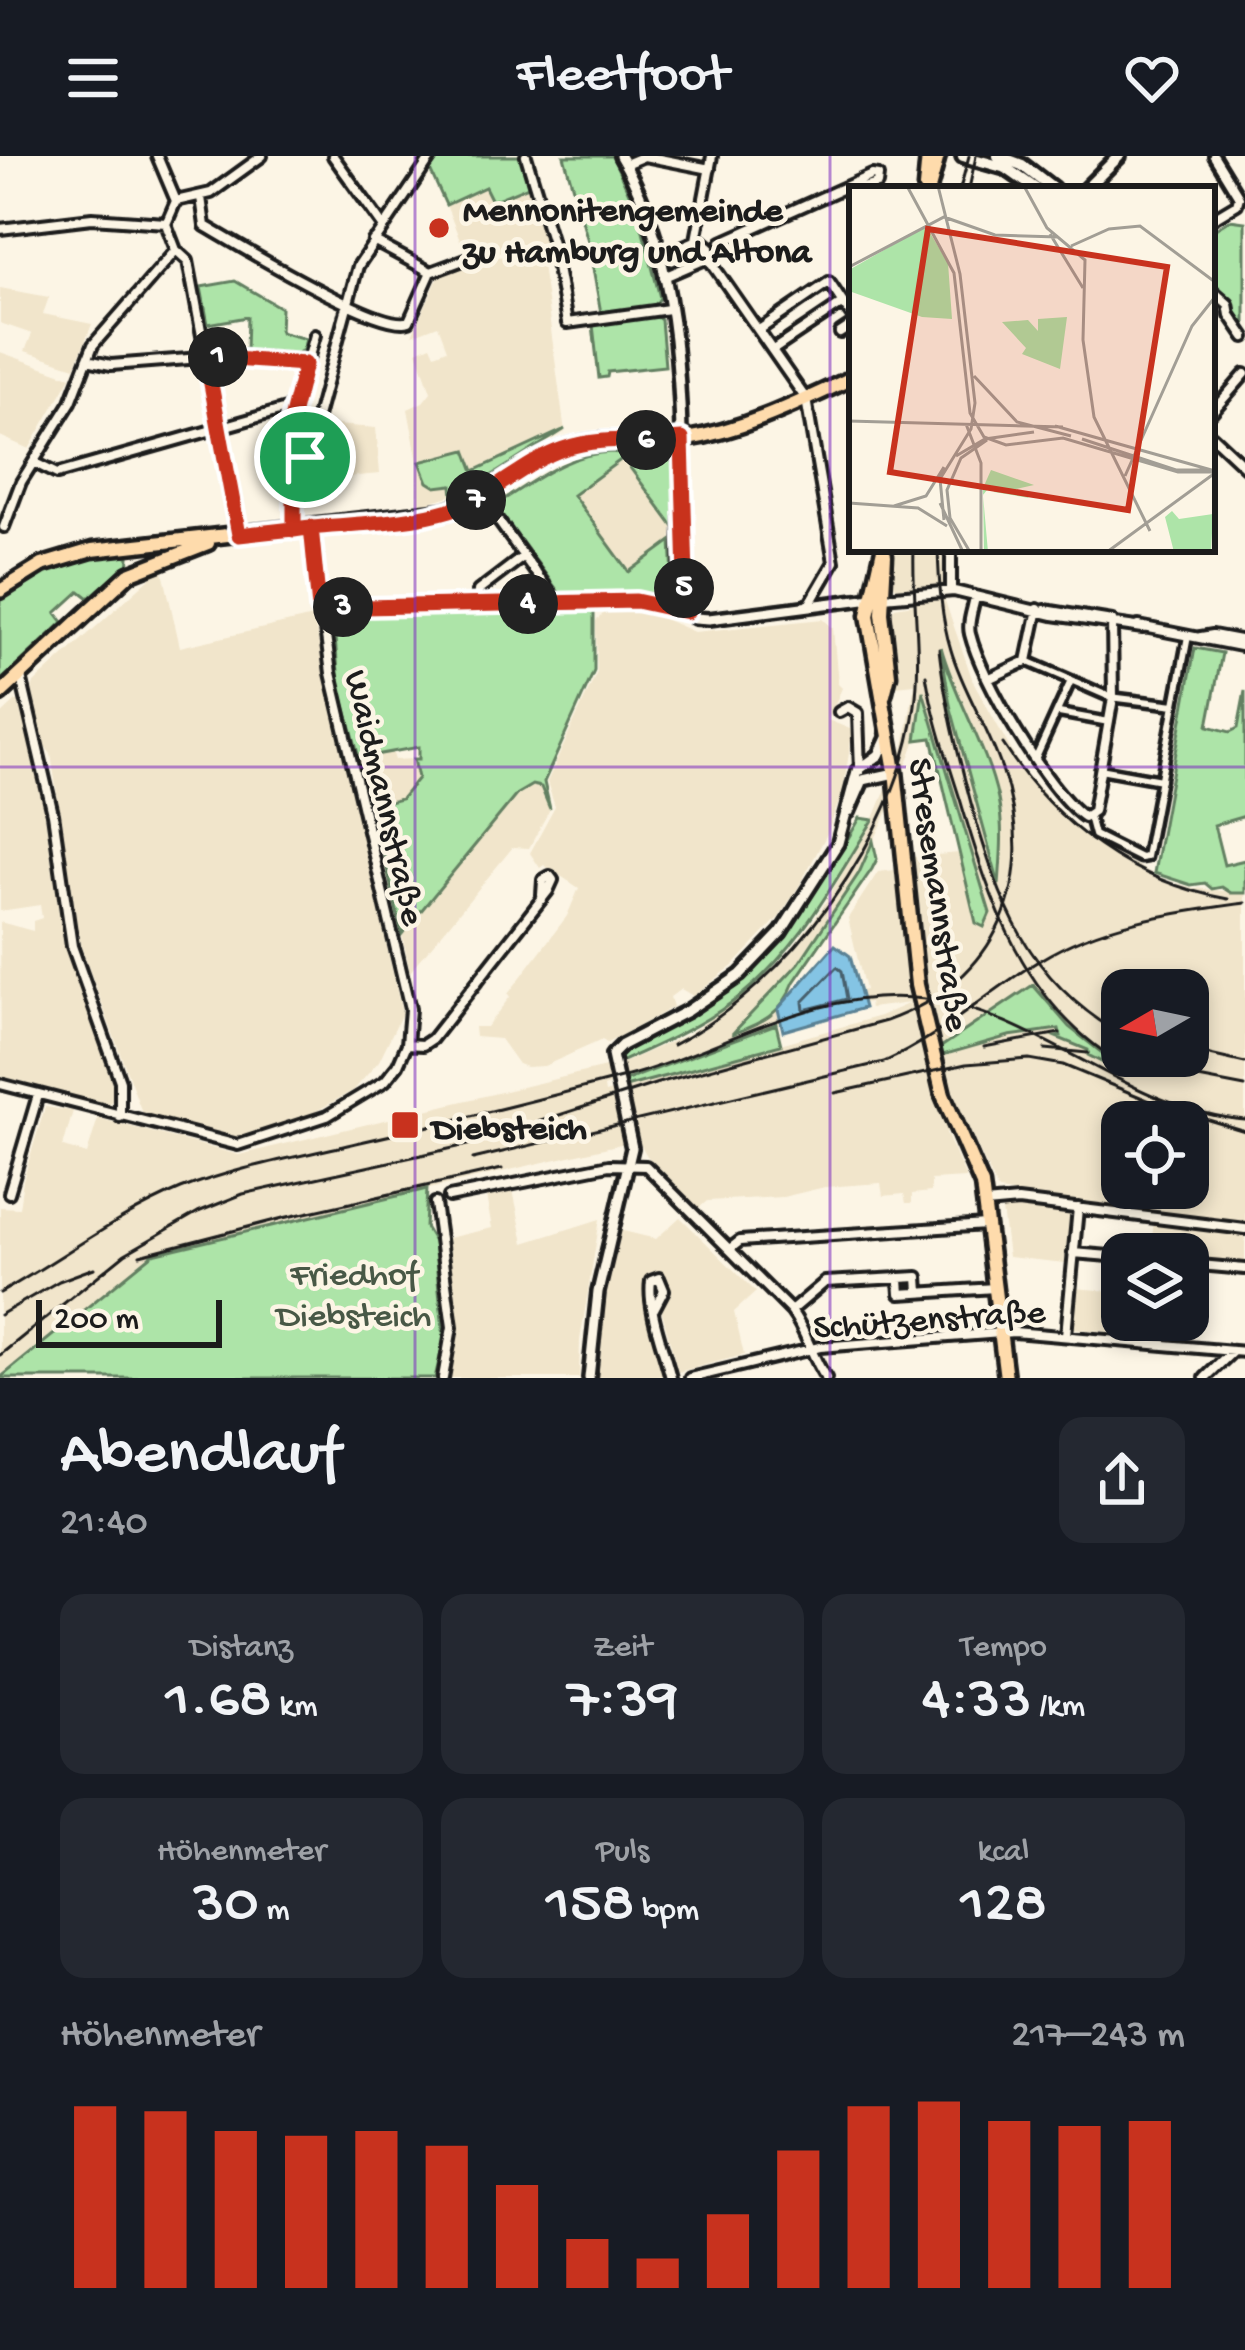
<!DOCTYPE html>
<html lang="de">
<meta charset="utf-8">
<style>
body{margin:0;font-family:"Gochi Hand",sans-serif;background:#242831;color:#f1f3f6;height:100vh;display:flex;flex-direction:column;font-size:45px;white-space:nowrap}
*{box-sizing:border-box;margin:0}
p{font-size:39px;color:#9ea1a6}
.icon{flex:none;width:66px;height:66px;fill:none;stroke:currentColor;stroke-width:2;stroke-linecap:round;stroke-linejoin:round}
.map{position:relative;height:1222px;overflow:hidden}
.sheet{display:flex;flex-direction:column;background:#171b24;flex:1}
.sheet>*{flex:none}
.needle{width:78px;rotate:261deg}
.tools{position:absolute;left:1101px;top:813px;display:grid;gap:24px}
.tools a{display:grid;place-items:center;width:108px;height:108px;border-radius:24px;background:#171b24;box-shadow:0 6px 18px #0003;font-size:60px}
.scale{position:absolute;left:36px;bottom:30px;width:186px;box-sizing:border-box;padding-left:12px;border:6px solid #1c1c1c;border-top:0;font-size:33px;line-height:42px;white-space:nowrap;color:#1c1c1c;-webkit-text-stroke:9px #fcf5e5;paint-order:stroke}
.pin{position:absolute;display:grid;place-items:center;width:102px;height:102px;color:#fff;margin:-51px;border:6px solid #fff;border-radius:50%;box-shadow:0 3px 12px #0007}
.km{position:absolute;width:60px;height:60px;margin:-30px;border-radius:50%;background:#222;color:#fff;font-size:33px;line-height:60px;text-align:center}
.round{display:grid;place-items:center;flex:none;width:126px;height:126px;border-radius:24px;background:#242831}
.headline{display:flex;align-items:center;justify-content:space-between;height:204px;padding:0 60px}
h1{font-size:66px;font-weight:600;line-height:90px}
.figures{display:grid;grid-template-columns:repeat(3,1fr);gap:18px;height:204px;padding:12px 60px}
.figures div{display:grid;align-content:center;border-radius:24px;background:#242831;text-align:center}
.figures b{font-size:60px;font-weight:600}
.figures small{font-size:33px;font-weight:400}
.figures p{font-size:33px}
.chart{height:336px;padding:24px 60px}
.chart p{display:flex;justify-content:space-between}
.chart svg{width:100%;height:216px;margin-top:12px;stroke:#c8321e;stroke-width:6}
header{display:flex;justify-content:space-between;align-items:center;height:156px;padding:0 60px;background:#171b24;font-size:54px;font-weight:600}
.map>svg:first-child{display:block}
</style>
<header><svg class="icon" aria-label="menu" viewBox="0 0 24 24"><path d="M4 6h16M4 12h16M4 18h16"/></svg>Fleetfoot<svg class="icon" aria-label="heart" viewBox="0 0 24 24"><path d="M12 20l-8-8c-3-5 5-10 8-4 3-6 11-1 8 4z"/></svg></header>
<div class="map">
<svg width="1245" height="1222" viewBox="0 0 1245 1222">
<rect width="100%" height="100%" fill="#fcf5e5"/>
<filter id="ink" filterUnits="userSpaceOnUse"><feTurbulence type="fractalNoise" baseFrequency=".00833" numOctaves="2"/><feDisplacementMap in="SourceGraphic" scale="24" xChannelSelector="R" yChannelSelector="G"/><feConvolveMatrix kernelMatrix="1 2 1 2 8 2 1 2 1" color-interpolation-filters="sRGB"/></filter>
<g filter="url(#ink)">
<path fill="#f1e5cb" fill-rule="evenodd" d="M 531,29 L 548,87 L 467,101 L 446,49 L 485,30 L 492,45 Z
M 540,94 L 565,276 L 474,332 L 418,350 L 418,306 L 408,253 L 423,246 L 431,236 L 417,195 L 431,189 L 435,198 L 447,193 L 438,169 L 412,179 L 440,118 L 469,106 Z
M 0,132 L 49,141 L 43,158 L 92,168 L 75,211 L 25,195 L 32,178 L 0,167 Z
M 0,196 L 71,221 L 29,293 L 0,280 Z
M 322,268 L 376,272 L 380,318 L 324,323 L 322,313 L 310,314 Z
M 623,302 L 673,370 L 671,385 L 630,416 L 573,339 Z
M 895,393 L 942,393 L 945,445 L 973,525 L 1022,614 L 1068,663 L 1100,690 L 1164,724 L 1193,732 L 1245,737 L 1245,1066 L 998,1035 L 951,934 L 931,848 L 912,846 L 929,924 L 949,974 L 946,977 L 966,1022 L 931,1024 L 931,1036 L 912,1038 L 912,1047 L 906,1047 L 904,1038 L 883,1040 L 881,1027 L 825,1031 L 783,1041 L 707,1045 L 699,1052 L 647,1000 L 638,984 L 153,1098 L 0,1220 L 0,1051 L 19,1052 L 23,1024 L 45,951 L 73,955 L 63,991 L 87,998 L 98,962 L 239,999 L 622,907 L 687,879 L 754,832 L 789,796 L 819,757 L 872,667 L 904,590 L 915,528 L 896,530 L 890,459 L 895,451 L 913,448 L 912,431 L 897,432 L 893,427 ZM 937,581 L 990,757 L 984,771 L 959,697 L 914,701 L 928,834 L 908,833 L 895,714 L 878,716 L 848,762 L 865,834 L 796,848 L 741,868 L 799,807 L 859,717 L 894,642 L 916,584 ZM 1122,834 L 1188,834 L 1188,900 L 1122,900 ZM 869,846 L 870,852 L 910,847 L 880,860 L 605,937 L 604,931 L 804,858 ZM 1122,966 L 1188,966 L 1188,1032 L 1122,1032 Z
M 162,411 L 180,491 L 313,461 L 402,857 L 379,905 L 354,934 L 295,967 L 241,985 L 149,964 L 141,954 L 80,788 L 51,598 L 44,589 L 32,534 L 34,527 Z
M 644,454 L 694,476 L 823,463 L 833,472 L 838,528 L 842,532 L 828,564 L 850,573 L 852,578 L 843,635 L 827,678 L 799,730 L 779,761 L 734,809 L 693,840 L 681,833 L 670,841 L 673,851 L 607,887 L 602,884 L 544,910 L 526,911 L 518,908 L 500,883 L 475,881 L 474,871 L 486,871 L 510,841 L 508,838 L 567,760 L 579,732 L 544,709 L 540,712 L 530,697 L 555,651 L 547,626 L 597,516 L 596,465 L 606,455 Z
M 16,545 L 20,546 L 40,626 L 64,789 L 111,922 L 115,942 L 108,949 L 1,920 L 0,766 L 33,775 L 33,765 L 42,762 L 40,749 L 0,755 L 0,560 Z
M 392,595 L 395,604 L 414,603 L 418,622 L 401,643 L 373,650 L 359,602 Z
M 532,629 L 541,631 L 550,653 L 529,692 L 513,691 L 410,816 L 402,778 L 517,638 Z
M 513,1034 L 524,1087 L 600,1063 L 580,1184 L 579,1222 L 448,1222 L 458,1181 L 448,1082 L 492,1072 L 486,1040 Z
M 1023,1050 L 1070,1056 L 1065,1107 L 1008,1101 L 1002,1054 Z
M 680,1061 L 756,1136 L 734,1156 L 744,1199 L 678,1216 L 661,1152 L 670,1134 L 669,1124 L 656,1117 L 646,1121 L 643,1128 L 663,1220 L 596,1222 L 601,1167 L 619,1074 L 656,1083 Z
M 1154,1065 L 1245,1077 L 1245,1108 L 1188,1103 L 1188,1098 L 1150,1098 Z
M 1074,1132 L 1122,1136 L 1122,1164 L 1141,1164 L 1140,1179 L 1070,1172 Z"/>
<path fill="#ade4a8" stroke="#648062" stroke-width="3" d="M 440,0 L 520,0 L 531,29 L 492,45 L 485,31 L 446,49 L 430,14 Z
M 564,0 L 612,0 L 639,59 L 660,142 L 655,149 L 601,157 L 588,85 Z
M 1230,64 L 1245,66 L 1245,173 L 1227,142 L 1212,127 L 1212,75 Z
M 235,125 L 281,152 L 280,176 L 306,183 L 303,194 L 296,198 L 246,195 L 247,161 L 208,168 L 201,131 Z
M 656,160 L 661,164 L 665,210 L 608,216 L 607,221 L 599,222 L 593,169 Z
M 565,273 L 474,331 L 453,341 L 452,329 L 436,331 L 428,326 L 420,306 L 466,294 L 474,315 Z
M 612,296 C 633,300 663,300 677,307 L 679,366 L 673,370 L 623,302 L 573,339 L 629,416 L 671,385 L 674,438 L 560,438 L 495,349 C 533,326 567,297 612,296 Z
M 120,395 L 129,401 L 128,414 L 118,423 L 114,420 L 89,442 L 80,435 L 56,457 L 63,466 L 0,525 L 0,441 C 38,412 74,402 120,395 Z
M 594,453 L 594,515 L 544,626 L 550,653 L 541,631 L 532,629 L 517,638 L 402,778 L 373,650 L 401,643 L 418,622 L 414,603 L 419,603 L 419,591 L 359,602 L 339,527 L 333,460 Z
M 941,491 C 955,543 987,590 998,643 C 1004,672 1001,700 999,729 L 950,549 Z
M 1195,492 L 1222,497 L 1208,570 L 1230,576 L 1238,572 L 1245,535 L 1245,660 L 1214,669 L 1224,709 L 1245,704 L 1245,737 L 1231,737 L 1222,731 L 1212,733 L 1205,727 L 1191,729 L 1154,717 Z
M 923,535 L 990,757 L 984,771 L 976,767 L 932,582 L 916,584 Z
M 860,662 L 873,664 C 833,729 794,801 731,847 C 696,873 655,890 616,908 L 620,897 L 627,892 C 667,871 712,851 746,819 C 794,774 827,719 860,662 Z
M 873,685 L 877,703 L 872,713 L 794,826 C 782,858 762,867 732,878 L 799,807 L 859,717 Z
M 1033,829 L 1069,871 L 1120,911 L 1123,917 L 1088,899 L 1088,894 L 1056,881 L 1061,880 L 1059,873 L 1009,880 L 943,899 L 941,891 Z
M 776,868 L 781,889 L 625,931 L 624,925 Z
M 427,1033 L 425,1071 L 434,1086 L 444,1183 L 435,1222 L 0,1222 L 153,1098 Z"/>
<path fill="#84c4e4" stroke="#5a8194" stroke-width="3" d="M 835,789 L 850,800 L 864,852 L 783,875 L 778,853 Z"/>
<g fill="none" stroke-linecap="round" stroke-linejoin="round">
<path stroke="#465f6c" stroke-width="3" d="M 837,811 L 842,815 L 847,843 L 804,854 L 803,846 Z"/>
<g stroke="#1c1c1c" stroke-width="15">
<path id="pedestrian" d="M 1027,505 L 1110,541 L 1175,549
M 1059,557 L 1109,566
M 1035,604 L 1070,527
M 1100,613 L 1161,624
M 1089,660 L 1094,679 L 1140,702 L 1146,701 L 1188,480"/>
</g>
<g stroke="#1c1c1c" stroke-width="16">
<path id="minor" d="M 157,0 L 176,45
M 333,0 L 383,70
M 526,0 L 553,90 L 567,167 L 669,153
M 625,8 L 644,0 L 710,13
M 201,41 L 205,70 C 238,89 382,177 409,165 L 431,116
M 1212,63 L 1237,48 L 1239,41 L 1214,0
M 0,73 L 92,62 L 166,67
M 696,84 L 712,0
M 373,85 L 431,116
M 722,86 L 872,19 L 878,20 L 877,28 L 858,33
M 660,100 L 700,83 L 710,91 L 708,102 L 664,121
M 708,102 L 806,243 L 834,406 L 809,449
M 431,116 L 466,103
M 1212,134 L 1228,148 L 1230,159 L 1245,181
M 843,147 L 852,160
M 759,174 L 829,126 L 843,147 L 773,194
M 840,177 L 852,169
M 87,204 L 111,209 L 214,201 L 305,208
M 1212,256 L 1245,218
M 1212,280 L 1245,311
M 305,301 L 291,264 L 315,179
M 35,307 L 57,318 L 293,251
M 481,341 L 551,438 L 553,447
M 4,371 L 21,326 L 71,246 L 93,189 L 176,94
M 294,372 L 294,346 L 358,110 L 432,0
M 239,377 L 188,105 L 176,94 L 166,68 L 176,45 L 211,37 L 262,0
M 951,435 L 951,393
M 883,441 L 954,435 L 1053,459 L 1143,472
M 975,441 C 973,453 967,467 970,478 C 981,523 1047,635 1084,661 L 1093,655 L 1113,542 L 1112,465
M 477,449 L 478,435 L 524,400
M 319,453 L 636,445 L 687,456
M 1045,454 L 1112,465
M 1139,470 L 1245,491
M 1201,481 L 1213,479 L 1245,485
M 21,521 L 53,658 L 72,790 L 120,925 L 120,961
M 990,522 L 1027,505 L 1038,453
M 839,556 L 848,551 L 858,557 L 860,615
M 407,888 L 423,889 L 432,883 L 548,735 L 553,724 L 550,720 L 543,724 L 542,739
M 0,928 L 238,989 L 327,960 L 385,925 L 398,909 L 407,888 L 410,853 L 331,517 L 311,371
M 9,1037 L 38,939
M 449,1041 L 609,1009 L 646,1010 L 791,1155 C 807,1176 811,1200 826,1222
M 435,1047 L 452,1171 L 443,1222
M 985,1048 L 1018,1045 L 1245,1073
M 731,1092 L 740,1085 L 986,1069
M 1073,1097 L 1122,1101
M 1188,1108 L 1245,1113
M 899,1123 L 900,1138 L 995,1132
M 654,1153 L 664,1134 L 659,1122 L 651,1125 C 647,1153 664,1193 671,1222
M 791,1155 L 825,1126 L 918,1121 L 919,1136
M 1066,1179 L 1078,1052
M 690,1222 L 820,1191 L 1014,1176 L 1245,1196
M 1205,1222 L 1232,1196"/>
</g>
<g stroke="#1c1c1c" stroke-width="18">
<path id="tertiary" d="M 620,0 C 678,96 681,225 682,334 C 683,373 678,416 686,454 L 695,462 L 709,463 L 872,442
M 849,656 L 863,624 L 895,617
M 589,1222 L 598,1136 L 632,992 L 612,899 L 622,889 L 687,855 L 740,819 L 781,776 L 838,687 L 857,615 L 879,599 L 887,582"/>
</g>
<g stroke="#1c1c1c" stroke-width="20">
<path id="secondary" d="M 963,0 L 1006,12 L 1036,33
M 998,0 L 1022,9 L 1053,33
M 1086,33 L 1119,0"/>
</g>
<g stroke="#1c1c1c" stroke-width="21">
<path id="primary" d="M 925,32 L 928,0
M 929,33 L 938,0
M 883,393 L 868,459 L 895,615 L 917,829 L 943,939 L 982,1029 L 1006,1222
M 0,435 L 42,409 L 92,394 L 444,355 C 492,341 528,300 576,289 C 613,280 650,288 687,283 C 744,274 800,246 852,222
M 0,538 L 129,418 L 208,387
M 884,539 L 889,519 L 882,457 L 885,399"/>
</g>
<use href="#pedestrian" stroke="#fcf5e5" stroke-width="6"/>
<use href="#minor" stroke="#fcf5e5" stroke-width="8"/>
<use href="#tertiary" stroke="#fcf5e5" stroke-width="9"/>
<use href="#secondary" stroke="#fcf5e5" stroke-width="10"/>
<use href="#primary" stroke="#fedbac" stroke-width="12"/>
<path stroke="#1c1c1c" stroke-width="3" d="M 960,33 L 969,0
M 926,519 C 933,561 947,602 960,643 C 990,745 1024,851 1123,908
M 673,889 C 789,829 898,680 915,549 C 922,497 912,445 914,393
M 0,1137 C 61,1103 116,1060 181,1033 C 237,1011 298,1001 356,987 C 445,967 533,945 621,922 C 722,895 815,829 925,843 C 1041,858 1127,954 1245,964"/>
<path stroke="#1c1c1c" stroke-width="3" d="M 969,33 L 976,0
M 939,493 C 945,546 957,596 971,647 C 1000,748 1026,823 1122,879
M 1003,588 C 1055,669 1132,726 1228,743
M 984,891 L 1060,877
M 1045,893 L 1088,897
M 1188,894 L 1245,907
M 1157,914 L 1245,931
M 835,937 L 966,908 L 1029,903 L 1063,909 L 1162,950 L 1245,975
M 473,1003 L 884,906 C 942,880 986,837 1040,804 C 1102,766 1174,757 1245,747
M 140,1099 L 283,1062 L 502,1013
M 0,1159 L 59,1125 L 94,1112
M 0,1199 L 125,1098 L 198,1056 L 243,1038 L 467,989 L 658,927 L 886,865 C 999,825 1040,724 1002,613 C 988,571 963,535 951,494 C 941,462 939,426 938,393"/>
</g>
</g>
<g fill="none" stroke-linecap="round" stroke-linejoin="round" filter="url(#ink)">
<g stroke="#fff" stroke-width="24">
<path id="route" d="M 305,301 L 291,264 L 305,208 L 206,201 L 239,379 L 311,371 L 319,452 L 636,445 L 687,456 L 682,283 C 642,287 602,279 563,293 C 522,307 492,341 450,354 C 400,369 346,367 294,374 L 294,346 L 305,301"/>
</g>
<use href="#route" stroke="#c8321e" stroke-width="15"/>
</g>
<path fill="none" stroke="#7b2cbf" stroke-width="3" stroke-opacity="0.55" d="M 415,0 L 415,1222M 830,0 L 830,1222M 0,611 L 1245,611"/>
<g fill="#c8321e" stroke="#fcf5e5" stroke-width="4.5">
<circle cx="439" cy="72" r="12"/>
<rect x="390" y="954" width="30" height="30" rx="6"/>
</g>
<g text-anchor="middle" stroke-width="9" stroke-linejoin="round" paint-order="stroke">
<g font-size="36" font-weight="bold" fill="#1c1c1c" stroke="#fcf5e5" text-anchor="start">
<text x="463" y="64">Mennonitengemeinde<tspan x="463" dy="41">zu Hamburg und Altona</tspan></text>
<text x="432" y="982">Diebsteich</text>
</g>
<g font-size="36" fill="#1c1c1c" stroke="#fcf5e5">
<text transform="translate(388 641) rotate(77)" y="13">Waidmannstraße</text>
<text transform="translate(942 738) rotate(82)" y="13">Stresemannstraße</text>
<text transform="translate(929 1160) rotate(-4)" y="13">Schützenstraße</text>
</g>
<g font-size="36" fill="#485846" stroke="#fcf5e5">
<text x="354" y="1128">Friedhof<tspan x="354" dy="41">Diebsteich</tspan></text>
</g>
</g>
<g transform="translate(849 30)">
<rect width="366" height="366" fill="#fcf5e5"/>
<path d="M 77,40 L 99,77 L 103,133 L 73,131 L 0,105 L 0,84 ZM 218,131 L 211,183 L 173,168 L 177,162 L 153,136 L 179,134 L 189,145 L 189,133 ZM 142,284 L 185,299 L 167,303 L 180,312 L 145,306 L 142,299 L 134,309 L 139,366 L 135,366 L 134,302 ZM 323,325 L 330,333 L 364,328 L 362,366 L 325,366 L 316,331 Z" fill="#ade4a8"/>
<path fill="none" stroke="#a29e95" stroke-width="3" d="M 58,0 L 105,87 L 121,227 L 135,251 L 157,259 L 214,252 L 329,286 L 366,286M 89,0 L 111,88 L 126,217 L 122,243 L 91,293 L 95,334M 175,0 L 198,42 L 236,74 L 234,154 L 245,231 L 301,345M 201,48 L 234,102M 222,60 L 260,43 L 291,40 L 366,96M 0,81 L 95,31 L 146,49 L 209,51M 125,190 L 168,236 L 222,250M 0,235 L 214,241M 117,238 L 132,277 L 132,366M 206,240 L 366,285M 233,253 L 327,284 L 366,284M 107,270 L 136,253 L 185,246M 276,290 L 343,140 L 366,111M 0,317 L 69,322 L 98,340M 91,317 L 114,366M 45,320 L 77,310 L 95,281M 121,366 L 101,332 L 98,304 L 112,272 L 138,254M 258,366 L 366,287"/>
<path fill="#c8321e" fill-opacity="0.15" stroke="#c8321e" stroke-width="6" d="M 79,43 L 318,81 L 279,324 L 41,286 Z"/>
<rect width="366" height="366" fill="none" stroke="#1c1c1c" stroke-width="6"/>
</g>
</svg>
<div class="tools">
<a><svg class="needle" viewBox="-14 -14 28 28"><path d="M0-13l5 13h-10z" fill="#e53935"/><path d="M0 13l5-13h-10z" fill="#9ea1a6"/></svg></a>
<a><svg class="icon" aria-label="locate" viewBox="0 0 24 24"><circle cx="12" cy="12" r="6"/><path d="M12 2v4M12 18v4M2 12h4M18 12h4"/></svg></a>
<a><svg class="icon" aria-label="layers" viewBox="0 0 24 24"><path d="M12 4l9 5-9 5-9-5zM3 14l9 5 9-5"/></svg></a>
</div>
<div class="scale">200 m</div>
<div class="pin" style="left:305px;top:301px;background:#1e9e55"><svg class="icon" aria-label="arrive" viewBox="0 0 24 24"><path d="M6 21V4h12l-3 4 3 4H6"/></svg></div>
<b class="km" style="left:218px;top:201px">1</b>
<b class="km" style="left:343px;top:451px">3</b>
<b class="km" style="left:528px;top:448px">4</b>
<b class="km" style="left:684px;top:432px">5</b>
<b class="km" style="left:646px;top:284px">6</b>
<b class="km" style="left:476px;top:344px">7</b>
</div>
<section class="sheet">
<div class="headline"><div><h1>Abendlauf</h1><p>21:40</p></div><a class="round"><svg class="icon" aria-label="share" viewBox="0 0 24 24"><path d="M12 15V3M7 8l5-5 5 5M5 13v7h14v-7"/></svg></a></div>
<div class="figures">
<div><p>Distanz</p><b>1.68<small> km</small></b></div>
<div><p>Zeit</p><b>7:39</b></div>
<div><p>Tempo</p><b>4:33<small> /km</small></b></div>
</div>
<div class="figures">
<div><p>Höhenmeter</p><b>30<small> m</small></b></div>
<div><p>Puls</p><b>158<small> bpm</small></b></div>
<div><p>kcal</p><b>128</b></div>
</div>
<div class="chart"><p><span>Höhenmeter</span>217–243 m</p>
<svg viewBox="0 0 160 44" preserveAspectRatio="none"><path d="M5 44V7M15 44V8M25 44V12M35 44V13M45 44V12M55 44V15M65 44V23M75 44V34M85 44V38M95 44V29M105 44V16M115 44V7M125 44V6M135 44V10M145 44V11M155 44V10"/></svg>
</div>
</section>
